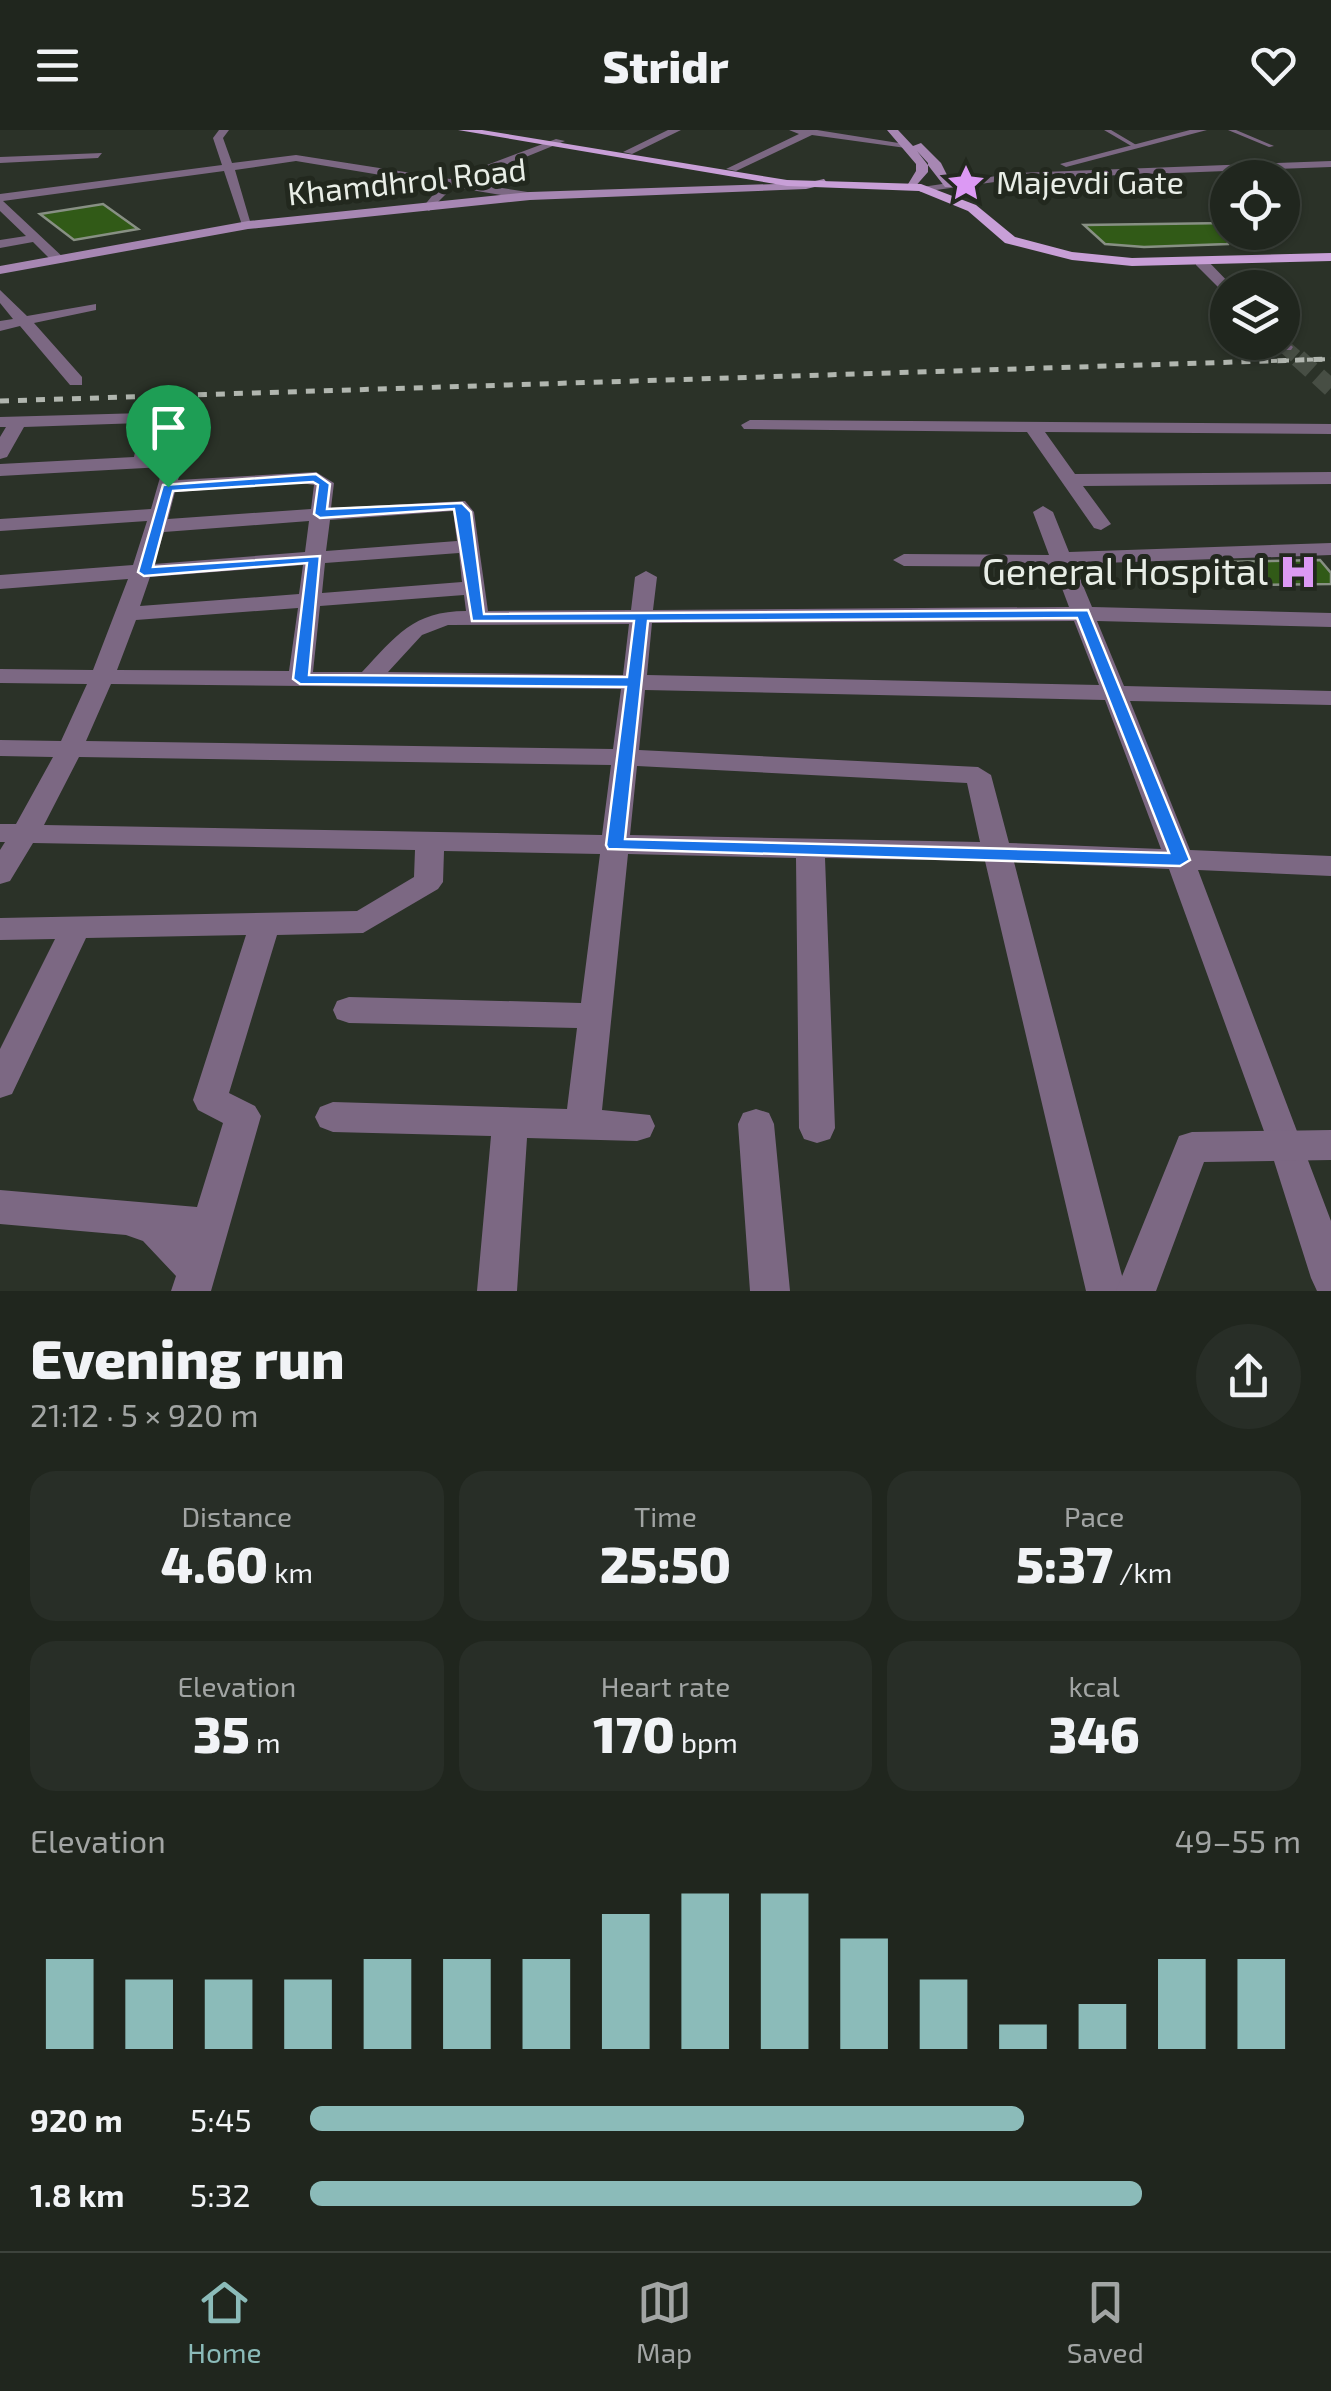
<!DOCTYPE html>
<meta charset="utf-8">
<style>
body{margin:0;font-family:"Exo 2",sans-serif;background:#282e27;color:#f1f3f6;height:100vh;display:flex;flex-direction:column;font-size:38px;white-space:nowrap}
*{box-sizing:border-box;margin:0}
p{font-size:32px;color:#a2a5a4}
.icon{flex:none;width:55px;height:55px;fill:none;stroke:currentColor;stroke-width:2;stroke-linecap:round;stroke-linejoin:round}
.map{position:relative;height:1161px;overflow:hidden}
.details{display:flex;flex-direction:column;background:#20261e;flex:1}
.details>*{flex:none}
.controls{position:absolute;left:1210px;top:30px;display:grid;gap:20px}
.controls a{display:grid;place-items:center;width:90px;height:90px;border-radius:50%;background:#20261e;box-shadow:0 2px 8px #0004,0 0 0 2px #3d433c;font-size:50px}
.pin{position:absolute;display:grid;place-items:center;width:85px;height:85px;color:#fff;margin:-102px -42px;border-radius:50% 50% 50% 0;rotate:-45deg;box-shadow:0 0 10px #0007}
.pin .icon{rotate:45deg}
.round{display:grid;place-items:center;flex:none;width:105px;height:105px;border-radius:52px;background:#282e27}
.headline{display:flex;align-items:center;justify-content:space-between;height:170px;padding:0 30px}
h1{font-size:55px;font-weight:800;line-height:75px}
.metrics{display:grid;grid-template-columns:repeat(3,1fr);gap:15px;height:170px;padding:10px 30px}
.metrics div{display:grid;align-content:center;border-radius:25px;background:#282e27;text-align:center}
.metrics b{font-size:50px;font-weight:800}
.metrics small{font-size:28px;font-weight:400}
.metrics p{font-size:28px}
.chart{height:280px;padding:20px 30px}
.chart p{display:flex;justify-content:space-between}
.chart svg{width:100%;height:180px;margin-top:10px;stroke:#8bbbb9;stroke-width:6}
ul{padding:0 30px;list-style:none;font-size:32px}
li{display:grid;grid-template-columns:160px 120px 1fr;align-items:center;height:75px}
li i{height:25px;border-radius:12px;background:#8bbbb9}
header{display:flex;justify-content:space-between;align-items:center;height:130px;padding:0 30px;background:#20261e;font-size:45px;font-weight:800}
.tabs{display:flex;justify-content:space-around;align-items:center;height:140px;border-top:2px solid #3d433c;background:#20261e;font-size:28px;color:#a2a5a4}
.tabs a{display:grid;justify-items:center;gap:5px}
.tabs .selected{color:#8bbbb9}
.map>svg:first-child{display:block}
</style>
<header><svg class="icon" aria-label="menu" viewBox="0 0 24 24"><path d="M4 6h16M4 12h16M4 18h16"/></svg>Stridr<svg class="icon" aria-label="heart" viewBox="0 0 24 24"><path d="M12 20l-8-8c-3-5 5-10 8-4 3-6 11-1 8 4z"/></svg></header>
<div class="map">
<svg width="1331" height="1161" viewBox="0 0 1331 1161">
<rect width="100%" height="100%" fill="#2b3228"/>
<path fill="#315a17" stroke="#889084" stroke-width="2.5" d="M 103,74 L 138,99 L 74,110 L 40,84 Z
M 1228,93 L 1228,114 L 1144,117 L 1105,114 L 1084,95 Z
M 1320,430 L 1331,443 L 1331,454 L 1240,455 L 1224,432 Z"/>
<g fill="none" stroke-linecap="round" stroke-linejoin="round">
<path stroke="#474e44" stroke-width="14" stroke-dasharray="14 8" stroke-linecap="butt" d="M 1285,217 L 1301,231"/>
<path stroke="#474e44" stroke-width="18" stroke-dasharray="18 9" stroke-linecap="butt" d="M 1298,228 L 1331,258"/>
<path fill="#7c6883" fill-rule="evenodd" d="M 1104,0 L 1111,0 L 1138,16 L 1133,17 Z
M 1228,0 L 1236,0 L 1274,16 L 1269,17 Z"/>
<path fill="#7c6883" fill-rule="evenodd" d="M 219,0 L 229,0 L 223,8 L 232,33 L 296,25 L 450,49 L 556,9 L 565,11 L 464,52 L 534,63 L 530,70 L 453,57 L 429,81 L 423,77 L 441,55 L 296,31 L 235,40 L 252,98 L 242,95 L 224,41 L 3,71 L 65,129 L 53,132 L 33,112 L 0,118 L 0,110 L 26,106 L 0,81 L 0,64 L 222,35 L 213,8 Z
M 668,0 L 681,0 L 632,24 L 623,22 Z
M 789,0 L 817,0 L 911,15 L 906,18 L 812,5 L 736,41 L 726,39 L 799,4 Z
M 102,23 L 98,28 L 0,33 L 0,27 Z
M 0,160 L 27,186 L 96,174 L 96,180 L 34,193 L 82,247 L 82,255 L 70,255 L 20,196 L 0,201 L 0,191 L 13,189 L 0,173 Z
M 144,283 L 159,291 L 152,326 L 177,328 L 182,336 L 178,350 L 316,342 L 334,353 L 331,378 L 465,371 L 474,382 L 488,481 L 631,480 L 635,447 L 646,441 L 657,447 L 653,480 L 1069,477 L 1054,437 L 904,436 L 893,430 L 904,424 L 1049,425 L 1033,382 L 1043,376 L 1053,382 L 1069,422 L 1331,413 L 1331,425 L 1074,434 L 1092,477 L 1331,483 L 1331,497 L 1097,491 L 1124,556 L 1331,561 L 1331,575 L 1130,571 L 1190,720 L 1331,726 L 1331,746 L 1198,740 L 1331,1091 L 1331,1161 L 1317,1161 L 1311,1148 L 1269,1015 L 1169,739 L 1014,732 L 1126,1161 L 1086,1161 L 985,731 L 825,728 L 835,998 L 830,1009 L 817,1013 L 804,1009 L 799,998 L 796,728 L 628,724 L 602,980 L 650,985 L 655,996 L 650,1007 L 637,1011 L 527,1008 L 517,1161 L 477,1161 L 491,1006 L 333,1002 L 320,997 L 315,987 L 320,977 L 333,972 L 567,979 L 577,898 L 349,893 L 337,889 L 333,880 L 337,871 L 349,867 L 581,873 L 600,724 L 444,721 L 443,752 L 438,759 L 363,803 L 277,805 L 229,963 L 255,976 L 261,986 L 211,1161 L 171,1161 L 176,1146 L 143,1111 L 126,1105 L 0,1094 L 0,1060 L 197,1077 L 223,993 L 198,980 L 193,970 L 246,805 L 86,808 L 12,964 L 0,968 L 0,919 L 55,809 L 0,810 L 0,788 L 357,781 L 414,747 L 415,720 L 33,713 L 10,751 L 0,754 L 0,720 L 5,712 L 0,712 L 0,694 L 16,694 L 53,627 L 0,626 L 0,610 L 61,611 L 87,554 L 0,553 L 0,539 L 93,540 L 128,449 L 0,459 L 0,445 L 133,435 L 147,391 L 0,401 L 0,389 L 151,379 L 163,337 L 0,346 L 0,334 L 134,327 L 141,293 L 24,297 L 7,327 L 0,329 L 0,307 L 6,297 L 0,297 L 0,287 ZM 301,353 L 314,355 L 311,379 L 168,389 L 175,362 ZM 453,381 L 457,411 L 326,421 L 330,390 ZM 309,391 L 305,422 L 154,434 L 164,402 ZM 459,423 L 462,452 L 322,463 L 325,433 ZM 303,435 L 299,464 L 140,476 L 150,447 ZM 464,465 L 466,481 C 413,481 396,506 362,542 L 313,542 L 320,476 ZM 298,478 L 289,541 L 117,540 L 136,490 ZM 1074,491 L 1099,555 L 647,545 L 652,493 ZM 629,494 L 623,545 L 388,542 L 422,505 L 448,495 ZM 111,554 L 621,559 L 613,619 L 86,611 ZM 645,560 L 1105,570 L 1161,719 L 1009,713 L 991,645 L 978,637 L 639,620 ZM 79,627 L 611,635 L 602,705 L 44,695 ZM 637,636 L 967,653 L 980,712 L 630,705 Z
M 750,290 L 1331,294 L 1331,304 L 1045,302 L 1075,344 L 1331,342 L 1331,354 L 1083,356 L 1111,394 L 1101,400 L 1094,398 L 1027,302 L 744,299 L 741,295 Z
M 756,979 L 769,983 L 774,994 L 790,1161 L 750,1161 L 738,994 L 743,983 Z"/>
<path fill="#7c6883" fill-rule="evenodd" d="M 1190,0 L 1207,0 L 1066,37 L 1060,34 Z
M 1331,31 L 1331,37 L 1017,49 L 921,62 L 915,58 L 1017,43 Z
M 1196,129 L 1206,129 L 1234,158 L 1223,162 L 1196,135 Z
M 1282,208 L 1293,217 L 1291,220 L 1279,220 L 1274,212 L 1282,212 Z
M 1331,1000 L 1331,1030 L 1204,1032 L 1156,1161 L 1116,1161 L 1179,1006 L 1192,1002 Z"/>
<path fill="#a787b3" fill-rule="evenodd" d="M 887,0 L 898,0 L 913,16 L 921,13 L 941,33 L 953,57 L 945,57 L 917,21 L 928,33 L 928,42 L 913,59 L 905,59 L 916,41 L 916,34 Z
M 824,49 L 828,54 L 806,59 L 530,70 L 248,99 L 0,144 L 0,136 L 248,91 L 530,62 L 806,53 Z"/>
<path fill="#c89fd7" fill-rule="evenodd" d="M 458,0 L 482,0 L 787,50 L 921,54 L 976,75 L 1015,107 L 1072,122 L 1132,128 L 1331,123 L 1331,131 L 1132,136 L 1072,130 L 1005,113 L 968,81 L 919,61 L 787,56 Z"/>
<path stroke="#b1b6af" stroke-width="4" stroke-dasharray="6 6" stroke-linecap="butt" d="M 1271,231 L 1331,229"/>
<path stroke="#b1b6af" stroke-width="5" stroke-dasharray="9 9" stroke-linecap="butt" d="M 0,271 L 1331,229"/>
</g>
<path fill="#1a73e8" stroke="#fff" stroke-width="2.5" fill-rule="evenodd" d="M 316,344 L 330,354 L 327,379 L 462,373 L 471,382 L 484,484 L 1088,480 L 1190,730 L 1180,736 L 608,719 L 606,715 L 626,557 L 300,554 L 293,549 L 307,433 L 144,446 L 138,442 L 163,355 ZM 313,352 L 318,355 L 314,384 L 320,388 L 454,379 L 472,491 L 634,491 L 627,547 L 309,545 L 320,426 L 153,437 L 173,361 ZM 1077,488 L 1169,723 L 625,709 L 648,491 Z"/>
<defs>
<g id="sight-bare" transform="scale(3)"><path d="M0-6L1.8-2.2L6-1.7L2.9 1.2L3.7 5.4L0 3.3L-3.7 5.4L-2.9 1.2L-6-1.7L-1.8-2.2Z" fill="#dc99f4" stroke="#22281e" stroke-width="2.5" paint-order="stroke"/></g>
<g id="hospital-bare" transform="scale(3)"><path d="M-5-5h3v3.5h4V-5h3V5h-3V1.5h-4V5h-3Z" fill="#dc99f4" stroke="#22281e" stroke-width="2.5" paint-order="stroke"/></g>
</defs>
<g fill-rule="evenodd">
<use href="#sight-bare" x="966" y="53"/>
<use href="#hospital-bare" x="1298" y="442"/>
</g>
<g text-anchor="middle" stroke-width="10" stroke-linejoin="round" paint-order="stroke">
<g font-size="32" fill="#e8ede6" stroke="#22281e">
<text transform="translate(407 52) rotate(-6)" y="11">Khamdhrol Road</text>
</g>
<g font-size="32" fill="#e8ede6" stroke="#22281e" text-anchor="start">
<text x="996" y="64">Majevdi Gate</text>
</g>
<g font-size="38" fill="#e8ede6" stroke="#22281e" text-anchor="end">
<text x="1268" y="455">General Hospital</text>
</g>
</g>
</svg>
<div class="controls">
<a><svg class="icon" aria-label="locate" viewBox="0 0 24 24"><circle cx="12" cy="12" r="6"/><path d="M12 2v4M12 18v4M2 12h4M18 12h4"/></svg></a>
<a><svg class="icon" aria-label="layers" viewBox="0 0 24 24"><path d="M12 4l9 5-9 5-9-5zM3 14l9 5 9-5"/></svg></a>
</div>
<div class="pin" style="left:168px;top:357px;background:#1e9e55"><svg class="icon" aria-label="arrive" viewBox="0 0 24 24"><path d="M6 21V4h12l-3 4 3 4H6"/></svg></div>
</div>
<section class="details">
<div class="headline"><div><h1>Evening run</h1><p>21:12 · 5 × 920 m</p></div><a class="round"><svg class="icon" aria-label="share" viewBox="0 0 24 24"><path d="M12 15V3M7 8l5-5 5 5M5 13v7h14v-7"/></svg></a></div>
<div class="metrics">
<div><p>Distance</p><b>4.60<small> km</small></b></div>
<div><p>Time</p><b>25:50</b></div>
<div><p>Pace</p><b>5:37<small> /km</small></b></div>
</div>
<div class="metrics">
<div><p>Elevation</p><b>35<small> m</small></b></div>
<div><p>Heart rate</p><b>170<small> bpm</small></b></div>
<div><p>kcal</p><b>346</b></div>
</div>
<div class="chart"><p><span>Elevation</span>49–55 m</p>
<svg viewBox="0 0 160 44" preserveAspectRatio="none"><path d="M5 44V22M15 44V27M25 44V27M35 44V27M45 44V22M55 44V22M65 44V22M75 44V11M85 44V6M95 44V6M105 44V17M115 44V27M125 44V38M135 44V33M145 44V22M155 44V22"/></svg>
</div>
<ul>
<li><b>920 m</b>5:45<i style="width:72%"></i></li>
<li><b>1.8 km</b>5:32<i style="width:84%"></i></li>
</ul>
</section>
<nav class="tabs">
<a class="selected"><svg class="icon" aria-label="home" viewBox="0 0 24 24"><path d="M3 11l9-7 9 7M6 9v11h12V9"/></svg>Home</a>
<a><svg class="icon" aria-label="map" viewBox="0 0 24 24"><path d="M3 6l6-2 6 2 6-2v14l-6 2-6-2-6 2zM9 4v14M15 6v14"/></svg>Map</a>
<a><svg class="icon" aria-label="saved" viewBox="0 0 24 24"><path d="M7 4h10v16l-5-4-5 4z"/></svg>Saved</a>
</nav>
